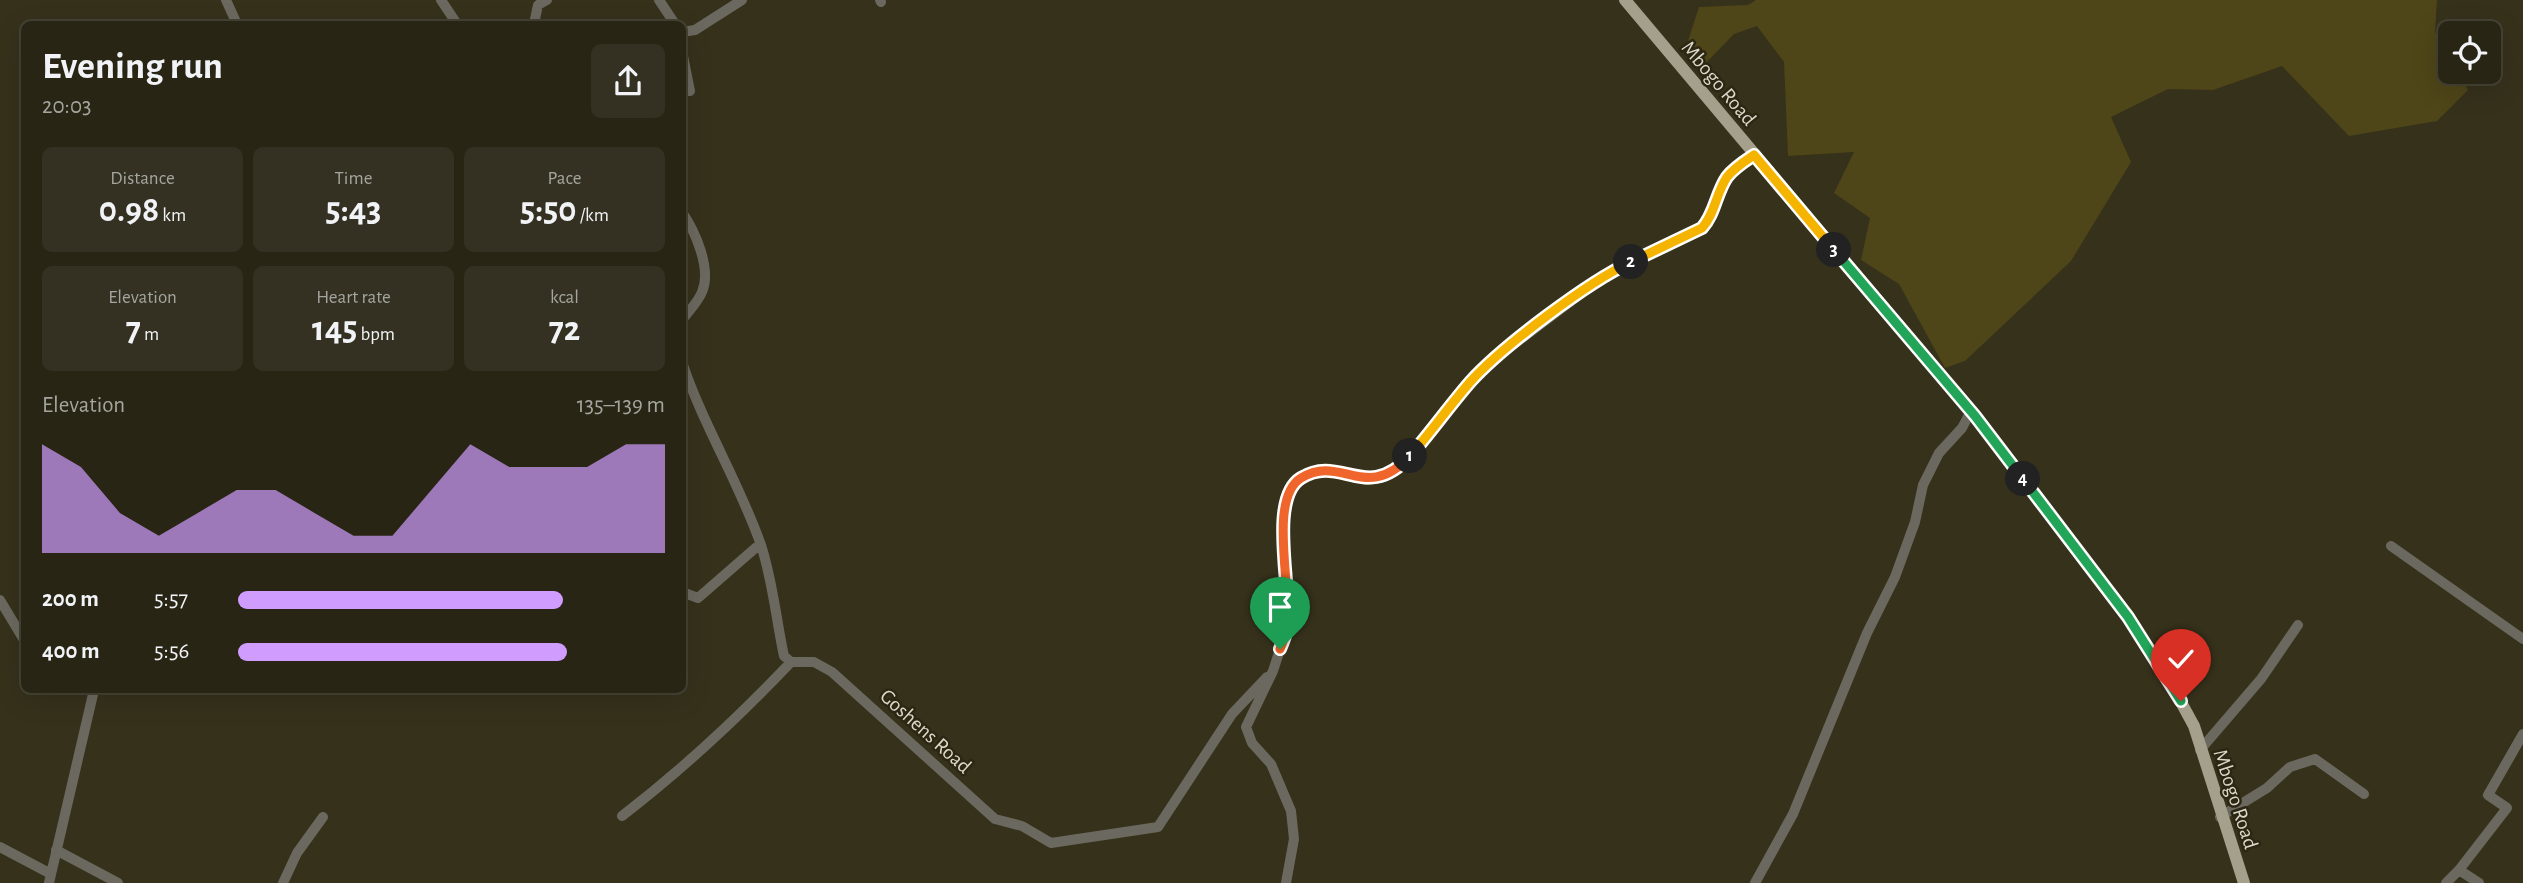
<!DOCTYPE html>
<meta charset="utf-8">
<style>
body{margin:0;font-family:"Alegreya Sans",sans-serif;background:#343122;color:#f1f3f6;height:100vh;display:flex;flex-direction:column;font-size:26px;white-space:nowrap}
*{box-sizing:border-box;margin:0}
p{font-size:23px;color:#a5a5a0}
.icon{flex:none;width:38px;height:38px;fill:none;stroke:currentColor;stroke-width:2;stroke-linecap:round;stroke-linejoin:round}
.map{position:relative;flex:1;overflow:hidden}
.details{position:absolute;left:21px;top:21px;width:665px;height:672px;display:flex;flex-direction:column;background:#282514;border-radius:10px;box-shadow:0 7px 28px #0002,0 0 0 2px #444234}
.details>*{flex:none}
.fabs{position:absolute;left:2438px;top:21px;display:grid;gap:14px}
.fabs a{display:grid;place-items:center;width:63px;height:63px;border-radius:10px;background:#282514;box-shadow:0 7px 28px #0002,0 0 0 2px #444234;font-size:35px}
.pin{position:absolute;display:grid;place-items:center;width:60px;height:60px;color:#fff;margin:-72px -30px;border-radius:50% 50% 50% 0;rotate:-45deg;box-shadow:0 0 7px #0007}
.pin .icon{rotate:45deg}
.km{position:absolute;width:35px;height:35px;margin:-18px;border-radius:50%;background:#222;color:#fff;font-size:19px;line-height:35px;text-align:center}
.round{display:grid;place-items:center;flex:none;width:74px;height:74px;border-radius:10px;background:#343122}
.overview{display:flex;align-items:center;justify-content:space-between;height:119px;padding:0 21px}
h1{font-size:38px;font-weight:700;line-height:52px}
.figures{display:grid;grid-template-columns:repeat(3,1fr);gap:10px;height:119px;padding:7px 21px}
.figures div{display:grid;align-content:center;border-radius:10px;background:#343122;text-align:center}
.figures b{font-size:35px;font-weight:700}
.figures small{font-size:19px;font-weight:400}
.figures p{font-size:19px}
.chart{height:196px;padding:14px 21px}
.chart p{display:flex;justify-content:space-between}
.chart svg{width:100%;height:126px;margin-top:7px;fill:#d09dff;opacity:.7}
ul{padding:0 21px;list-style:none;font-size:23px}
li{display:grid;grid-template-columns:112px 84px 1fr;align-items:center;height:52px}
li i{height:18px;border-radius:9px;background:#d09dff}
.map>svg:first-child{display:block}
</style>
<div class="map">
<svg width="2523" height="883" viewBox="0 0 2523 883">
<rect width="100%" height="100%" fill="#36311b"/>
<path fill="#4e4518" d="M 1756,0 L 2437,0 L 2435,32 L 2450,58 L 2450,72 L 2458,72 L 2468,90 L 2437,121 L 2349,136 L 2282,66 L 2213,90 L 2168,89 L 2111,117 L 2131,162 L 2071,261 L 1965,361 L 1945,368 L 1899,284 L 1861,260 L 1870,218 L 1834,193 L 1854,152 L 1788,156 L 1784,62 L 1757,26 L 1734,34 L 1699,70 L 1687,44 L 1699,7 L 1748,5 Z"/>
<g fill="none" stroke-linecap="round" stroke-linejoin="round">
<path stroke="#6b695f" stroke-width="10" d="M 226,0 L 237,24
M 441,0 L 457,24
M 659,0 L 675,24
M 880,0 L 881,2
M 534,24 L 538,5 L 547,0
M 682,32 L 695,30 L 742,0
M 682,51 L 690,91
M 682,212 C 695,231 712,269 702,292 C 698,302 689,311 682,320
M 682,362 C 703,425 739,482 761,545 C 773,582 776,619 784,656 L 791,662 L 814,662 L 832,672 L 995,819 L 1022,826 L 1051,843 L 1158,827 L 1232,714 L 1267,677
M 2391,546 L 2523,639
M 682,592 L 698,598 L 760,544
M 0,600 L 24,640
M 2200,750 L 2261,679 L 2298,625
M 622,816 C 683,769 738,718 791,662
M 2220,817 L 2267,788 L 2290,767 L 2315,759 L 2364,794
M 0,847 L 51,874
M 56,850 L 118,883
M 2459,870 L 2507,808 L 2488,795 L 2523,734
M 49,883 L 94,690
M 283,883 L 297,853 L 323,817
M 1286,883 L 1294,839 L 1291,811 L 1271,764 L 1252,743 L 1246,727 L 1273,671 L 1287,628 L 1283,525 L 1291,487 L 1299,478 L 1323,470 L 1368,480 L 1384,477 L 1400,467 L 1471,381 L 1501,354 L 1599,280 L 1702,228 L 1709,219 L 1728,175 L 1753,155
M 1755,883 L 1793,814 L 1867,633 L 1895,577 L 1915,522 L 1923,485 L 1939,453 L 1962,428 L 1971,411
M 2446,883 L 2459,870 L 2479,883"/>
<path stroke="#a4a08b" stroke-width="12" d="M 1625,0 L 1975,416 L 2128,617 L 2170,682 L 2194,726 L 2244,883"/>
</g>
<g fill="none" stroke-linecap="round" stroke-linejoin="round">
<g stroke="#fff" stroke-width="14">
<path id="split-1" d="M 1280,649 C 1283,642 1286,635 1287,628 C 1293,593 1267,499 1301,478 C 1341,453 1366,504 1410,456"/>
</g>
<g stroke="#fff" stroke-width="14">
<path id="split-2" d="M 1410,456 C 1431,432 1450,405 1471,381 C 1503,346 1588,282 1631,262"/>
</g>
<g stroke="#fff" stroke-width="14">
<path id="split-3" d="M 1631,262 L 1702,228 C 1715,214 1716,193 1727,177 C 1734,168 1745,161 1754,155 L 1834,250"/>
</g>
<g stroke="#fff" stroke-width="14">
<path id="split-4" d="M 1834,250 L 1975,416 L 2023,479"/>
</g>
<g stroke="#fff" stroke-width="14">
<path id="split-5" d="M 2023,479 L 2128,617 L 2181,701"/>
</g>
<use href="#split-1" stroke="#f0652b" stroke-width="9"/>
<use href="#split-2" stroke="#f5b400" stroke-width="9"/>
<use href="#split-3" stroke="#f5b400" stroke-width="9"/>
<use href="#split-4" stroke="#22a559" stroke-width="9"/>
<use href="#split-5" stroke="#22a559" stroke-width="9"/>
</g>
<g text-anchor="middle" stroke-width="5" stroke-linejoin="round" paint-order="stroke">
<g font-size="21" fill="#dbd8cb" stroke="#2c2712">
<text transform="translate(1719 83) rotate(50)" y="7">Mbogo Road</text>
<text transform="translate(926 731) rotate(42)" y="7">Goshens Road</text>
<text transform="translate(2236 799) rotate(72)" y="7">Mbogo Road</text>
</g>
</g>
</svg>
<div class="fabs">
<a><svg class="icon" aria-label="locate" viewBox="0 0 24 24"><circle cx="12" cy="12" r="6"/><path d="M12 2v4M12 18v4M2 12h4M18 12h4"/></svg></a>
</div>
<div class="pin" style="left:1280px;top:649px;background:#1e9e55"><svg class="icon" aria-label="arrive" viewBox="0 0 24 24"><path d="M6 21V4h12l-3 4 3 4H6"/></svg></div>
<div class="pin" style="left:2181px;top:701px;background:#d93025"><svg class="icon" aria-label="check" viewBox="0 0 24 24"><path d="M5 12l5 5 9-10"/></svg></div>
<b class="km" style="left:1410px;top:456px">1</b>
<b class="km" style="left:1631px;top:262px">2</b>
<b class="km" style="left:1834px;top:250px">3</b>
<b class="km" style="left:2023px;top:479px">4</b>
<section class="details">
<div class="overview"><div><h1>Evening run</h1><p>20:03</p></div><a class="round"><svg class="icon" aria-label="share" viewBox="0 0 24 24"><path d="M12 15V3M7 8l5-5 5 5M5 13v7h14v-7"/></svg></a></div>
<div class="figures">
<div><p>Distance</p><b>0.98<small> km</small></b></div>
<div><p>Time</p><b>5:43</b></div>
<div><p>Pace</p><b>5:50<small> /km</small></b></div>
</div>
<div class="figures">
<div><p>Elevation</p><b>7<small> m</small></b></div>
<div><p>Heart rate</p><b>145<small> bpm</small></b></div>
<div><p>kcal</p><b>72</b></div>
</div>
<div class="chart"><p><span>Elevation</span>135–139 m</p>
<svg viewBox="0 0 160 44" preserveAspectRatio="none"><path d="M0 44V6L10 14L20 30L30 38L40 30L50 22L60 22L70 30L80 38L90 38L100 22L110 6L120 14L130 14L140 14L150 6L160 6V44z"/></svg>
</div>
<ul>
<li><b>200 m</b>5:57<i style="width:76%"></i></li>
<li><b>400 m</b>5:56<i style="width:77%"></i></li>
</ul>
</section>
</div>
